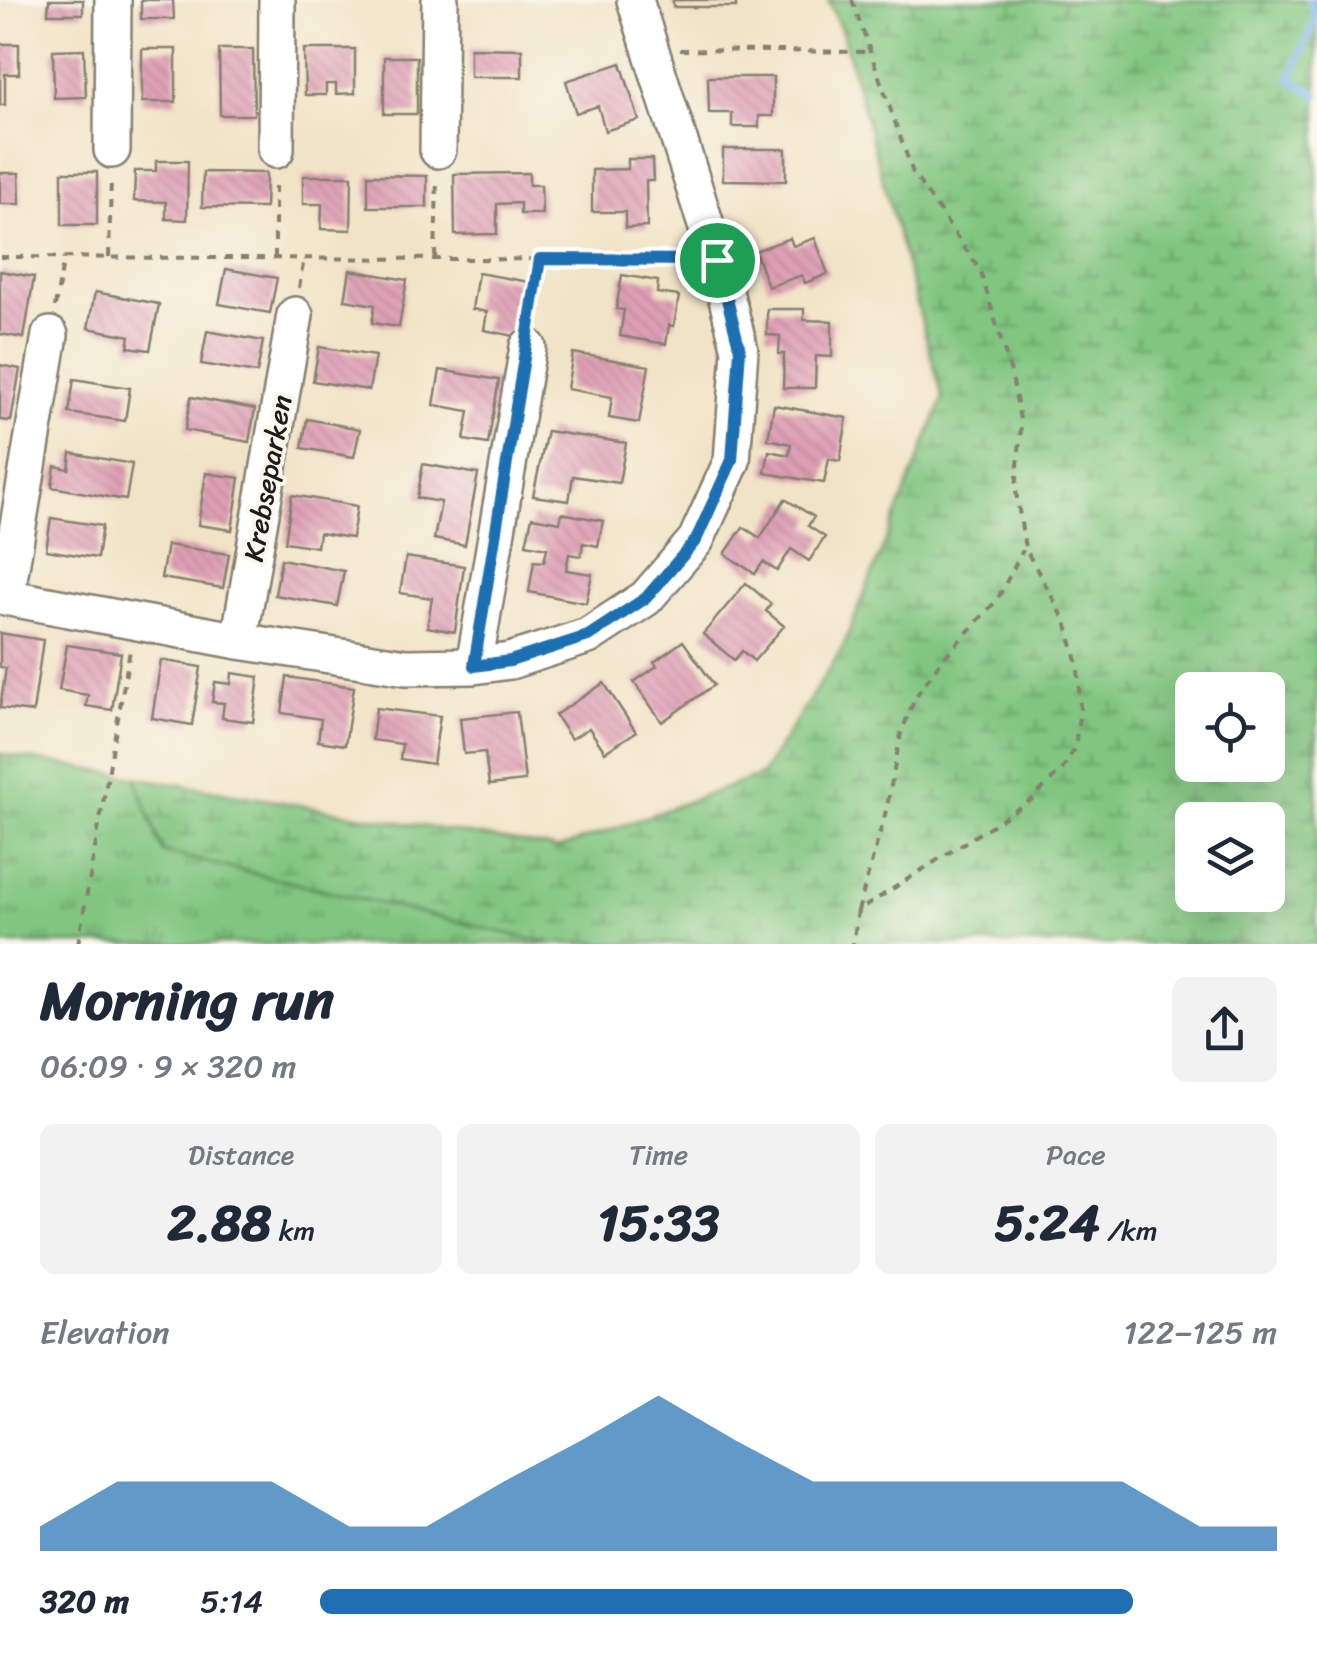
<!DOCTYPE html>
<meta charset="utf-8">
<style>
body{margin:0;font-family:Sriracha,sans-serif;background:#f2f2f3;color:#1f2937;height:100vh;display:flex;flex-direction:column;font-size:38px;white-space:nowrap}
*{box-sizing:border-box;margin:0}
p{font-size:32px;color:#747a83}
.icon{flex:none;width:55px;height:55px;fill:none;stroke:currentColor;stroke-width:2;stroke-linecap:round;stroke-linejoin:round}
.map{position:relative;height:944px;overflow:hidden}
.sheet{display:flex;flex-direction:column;background:#fff;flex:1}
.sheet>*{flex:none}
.buttons{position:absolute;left:1175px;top:672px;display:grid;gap:20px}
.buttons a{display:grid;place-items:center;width:110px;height:110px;border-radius:15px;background:#fff;box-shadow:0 10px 40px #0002;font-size:50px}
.pin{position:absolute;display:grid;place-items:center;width:85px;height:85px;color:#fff;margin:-42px;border:5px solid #fff;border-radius:50%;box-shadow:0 2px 10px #0007}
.round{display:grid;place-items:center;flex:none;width:105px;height:105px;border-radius:15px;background:#f2f2f3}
.summary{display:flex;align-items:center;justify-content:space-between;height:170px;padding:0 40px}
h1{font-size:55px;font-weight:700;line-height:75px}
.figures{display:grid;grid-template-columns:repeat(3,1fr);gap:15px;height:170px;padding:10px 40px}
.figures div{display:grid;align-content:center;border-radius:15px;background:#f2f2f3;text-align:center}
.figures b{font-size:50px;font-weight:700}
.figures small{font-size:28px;font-weight:400}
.figures p{font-size:28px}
.chart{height:280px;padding:20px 40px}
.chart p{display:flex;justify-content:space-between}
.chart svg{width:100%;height:180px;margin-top:10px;fill:#1f6fb2;opacity:.7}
ul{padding:0 40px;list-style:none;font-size:32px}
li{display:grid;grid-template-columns:160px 120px 1fr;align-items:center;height:75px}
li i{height:25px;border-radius:12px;background:#1f6fb2}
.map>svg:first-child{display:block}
</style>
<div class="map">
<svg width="1317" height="944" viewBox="0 0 1317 944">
<defs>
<pattern id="grass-tufts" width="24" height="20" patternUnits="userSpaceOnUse" patternTransform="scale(2.5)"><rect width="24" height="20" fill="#81c680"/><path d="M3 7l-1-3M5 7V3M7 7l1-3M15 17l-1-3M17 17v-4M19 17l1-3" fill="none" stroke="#69a068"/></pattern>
<pattern id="wetland-marsh" width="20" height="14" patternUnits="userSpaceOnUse" patternTransform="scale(2.5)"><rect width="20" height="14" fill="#81c680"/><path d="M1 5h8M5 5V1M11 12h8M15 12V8" fill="none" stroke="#69a068"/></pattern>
<pattern id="building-back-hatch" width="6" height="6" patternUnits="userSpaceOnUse" patternTransform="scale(2.5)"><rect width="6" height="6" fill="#de9fb5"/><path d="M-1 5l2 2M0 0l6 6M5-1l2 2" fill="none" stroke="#be889b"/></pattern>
</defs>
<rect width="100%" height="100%" fill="#fbf7ec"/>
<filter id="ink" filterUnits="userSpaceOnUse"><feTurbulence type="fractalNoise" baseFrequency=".01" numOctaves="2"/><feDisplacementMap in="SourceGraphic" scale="20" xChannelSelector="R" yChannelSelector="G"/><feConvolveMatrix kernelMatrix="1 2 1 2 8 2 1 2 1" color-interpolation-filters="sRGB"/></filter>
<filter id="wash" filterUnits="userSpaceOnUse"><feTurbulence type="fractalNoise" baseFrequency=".0048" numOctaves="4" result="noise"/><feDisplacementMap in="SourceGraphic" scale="40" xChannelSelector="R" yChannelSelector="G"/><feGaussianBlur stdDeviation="2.25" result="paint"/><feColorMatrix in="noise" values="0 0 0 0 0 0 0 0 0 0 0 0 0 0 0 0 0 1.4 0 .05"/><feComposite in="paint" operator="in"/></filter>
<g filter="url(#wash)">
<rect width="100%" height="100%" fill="#f1e3c6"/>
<path fill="url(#grass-tufts)" stroke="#4e714e" stroke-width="2.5" d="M 0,754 L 135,777 L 163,852 L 552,944 L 0,944 Z"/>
<path fill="url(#wetland-marsh)" stroke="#4e714e" stroke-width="2.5" fill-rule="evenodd" d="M 828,0 L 1317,0 L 1317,944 L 552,944 L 163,852 L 135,777 L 558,849 L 761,775 L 842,649 L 943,399 L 842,32 ZM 1192,690 L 1268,690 L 1268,765 L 1192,765 ZM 1192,820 L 1268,820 L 1268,895 L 1192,895 Z"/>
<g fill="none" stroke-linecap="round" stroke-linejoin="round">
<path stroke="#7cb5ed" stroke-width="8" d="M 1310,0 L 1316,19 L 1290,79 L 1317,95"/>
</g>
<g id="blocks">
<path fill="url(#building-back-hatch)" d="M 49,0 L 83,0 L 83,14 L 48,14 Z
M 141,0 L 173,0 L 174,19 L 141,19 Z
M 673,0 L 736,0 L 736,7 L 673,7 Z
M 0,44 L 19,44 L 19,74 L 5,74 L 5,105 L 0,105 Z
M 470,48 L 522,49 L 522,77 L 470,77 Z
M 84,49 L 86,97 L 54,98 L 53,50 Z
M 142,49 L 176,49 L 176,102 L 142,102 Z
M 219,49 L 253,49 L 254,115 L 220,115 Z
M 304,49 L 355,49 L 355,93 L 336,94 L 336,84 L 326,84 L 326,95 L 305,95 Z
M 384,57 L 417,57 L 417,114 L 384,114 Z
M 621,63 L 639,120 L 605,131 L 598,106 L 576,113 L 566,81 Z
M 708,77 L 773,77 L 773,116 L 759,116 L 759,127 L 732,127 L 732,113 L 709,113 Z
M 723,149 L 786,149 L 786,181 L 723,180 Z
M 628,159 L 652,159 L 653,181 L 646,181 L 647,227 L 625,228 L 625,212 L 592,212 L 592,170 L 628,169 Z
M 156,161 L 188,161 L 187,220 L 166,219 L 166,202 L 134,201 L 135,171 L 156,171 Z
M 62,172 L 97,172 L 97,225 L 62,225 Z
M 203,172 L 266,173 L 265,208 L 202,207 Z
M 0,173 L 19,173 L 20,204 L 0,204 Z
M 529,173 L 529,185 L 541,185 L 542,214 L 520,214 L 520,203 L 497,204 L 497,234 L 455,235 L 454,174 Z
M 368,175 L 427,176 L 427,207 L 368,207 Z
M 303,176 L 352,176 L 351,230 L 321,229 L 322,204 L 303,204 Z
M 790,238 L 793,246 L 815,238 L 828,274 L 805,283 L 802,275 L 768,287 L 755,251 Z
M 226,269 L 277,278 L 270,313 L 219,304 Z
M 350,270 L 407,280 L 399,327 L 372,323 L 375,305 L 345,300 Z
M 0,271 L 34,277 L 24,338 L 0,334 Z
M 478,273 L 529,282 L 519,337 L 484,330 L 487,312 L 472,309 Z
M 622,275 L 658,281 L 657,293 L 679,296 L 674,326 L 669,325 L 666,344 L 620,336 L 624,310 L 616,309 Z
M 95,292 L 159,304 L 150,350 L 128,347 L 130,336 L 88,328 Z
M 767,309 L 804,309 L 804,320 L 832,321 L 832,357 L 816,356 L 815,388 L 783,388 L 784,354 L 779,354 L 780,336 L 767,335 Z
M 207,331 L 263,341 L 257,373 L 201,364 Z
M 319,347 L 375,356 L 369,390 L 313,381 Z
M 573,353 L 649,366 L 639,423 L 609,418 L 612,397 L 567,389 Z
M 0,365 L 20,369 L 11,421 L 0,420 Z
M 440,370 L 499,380 L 488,444 L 464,440 L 469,411 L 434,405 Z
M 74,379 L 130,388 L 125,421 L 69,413 Z
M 191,397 L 255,409 L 249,442 L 185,430 Z
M 774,405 L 847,418 L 840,461 L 829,459 L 824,483 L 765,473 L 769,451 L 789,455 L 791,444 L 768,439 Z
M 307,419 L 360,429 L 354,457 L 302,448 Z
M 547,431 L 626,443 L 619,483 L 573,476 L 569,501 L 533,496 Z
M 71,453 L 132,464 L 126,500 L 52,487 L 55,466 L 69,469 Z
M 423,464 L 478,474 L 465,545 L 434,539 L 441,502 L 417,498 Z
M 206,473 L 240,478 L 232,530 L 198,525 Z
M 292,495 L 357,506 L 352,538 L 319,533 L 317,547 L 285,542 Z
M 785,499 L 814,517 L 808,526 L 825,537 L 809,561 L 791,549 L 777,571 L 763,562 L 755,574 L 725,554 L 743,527 L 760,538 Z
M 562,513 L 603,521 L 598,546 L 583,543 L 581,556 L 569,554 L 566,570 L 592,574 L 586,603 L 529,592 L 534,561 L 544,562 L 547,548 L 526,544 L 532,517 L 560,522 Z
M 51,518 L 102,526 L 97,558 L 46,550 Z
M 167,545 L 229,554 L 223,588 L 161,578 Z
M 406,557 L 464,566 L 455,632 L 427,627 L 432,598 L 400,593 Z
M 281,559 L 344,571 L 337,606 L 275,595 Z
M 746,583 L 771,604 L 766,611 L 784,626 L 754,661 L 742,651 L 734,660 L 703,634 Z
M 0,633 L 43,640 L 33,712 L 0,708 L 6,668 L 0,667 Z
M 683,641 L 714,685 L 662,722 L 634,682 L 657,666 L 654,662 Z
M 67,645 L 121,653 L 112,710 L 86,706 L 88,695 L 59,690 Z
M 161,660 L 201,667 L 192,725 L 152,718 Z
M 232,673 L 259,677 L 253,722 L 222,718 L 224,703 L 212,702 L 215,682 L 231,684 Z
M 287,677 L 354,687 L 345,745 L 318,741 L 321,719 L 282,713 Z
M 604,683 L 636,732 L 605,752 L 589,728 L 571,739 L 555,715 Z
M 376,708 L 440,716 L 433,764 L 400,759 L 402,744 L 372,740 Z
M 517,712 L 525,781 L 489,785 L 485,752 L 464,754 L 460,718 Z"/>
</g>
</g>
<g filter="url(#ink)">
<use href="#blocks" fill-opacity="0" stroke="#868071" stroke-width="2.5"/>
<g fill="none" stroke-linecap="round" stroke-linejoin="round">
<g stroke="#868071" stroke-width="40">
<path id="minor" d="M 112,150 L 113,0
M 276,150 L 277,0
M 438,150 L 440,0
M 0,596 L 239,641 L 406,667 L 474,666 L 510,661 L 588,636 L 646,598 L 696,540 L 732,461 L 740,350 L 717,260 L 635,0
M 6,597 L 50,335
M 239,641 L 295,315
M 474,666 L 528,347"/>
</g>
<path stroke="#868071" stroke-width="4" stroke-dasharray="8 8" stroke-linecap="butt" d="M 852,0 L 913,173 L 980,270 L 1012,376 L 1021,425 L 1016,491 L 1025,548 L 1066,622 L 1078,665 L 1080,709 L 1075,747 L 1062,770 L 1031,800 L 858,911 L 853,944
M 680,50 L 870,52
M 0,257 L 687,260
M 109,257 L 111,177
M 275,258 L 275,178
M 435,258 L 437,178
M 299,288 L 304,258
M 55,307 L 64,257
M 532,319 L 540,259
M 858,911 L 887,807 L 901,733 L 916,696 L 941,661 L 997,600 L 1023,550
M 78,944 L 130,650"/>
<use href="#minor" stroke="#fff" stroke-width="35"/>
</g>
</g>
<g fill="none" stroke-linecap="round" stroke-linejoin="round" filter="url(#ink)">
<g stroke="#fff" stroke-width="20">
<path id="route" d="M 540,259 L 717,260 L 740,350 L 732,460 L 696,540 L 646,598 L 588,636 L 510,661 L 474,666 Z"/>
</g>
<use href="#route" stroke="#1f6fb2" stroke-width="12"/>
</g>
<g text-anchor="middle" stroke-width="8" stroke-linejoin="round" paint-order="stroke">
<g font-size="28" fill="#1c1c1c" stroke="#fbf7ec">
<text transform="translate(267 478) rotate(-80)" y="10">Krebseparken</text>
</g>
</g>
</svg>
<div class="buttons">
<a><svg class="icon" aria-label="locate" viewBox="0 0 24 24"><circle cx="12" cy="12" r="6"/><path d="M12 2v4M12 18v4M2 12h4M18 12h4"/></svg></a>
<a><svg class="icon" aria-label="layers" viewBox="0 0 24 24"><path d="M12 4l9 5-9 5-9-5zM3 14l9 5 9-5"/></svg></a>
</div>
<div class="pin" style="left:717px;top:260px;background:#1e9e55"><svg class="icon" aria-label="arrive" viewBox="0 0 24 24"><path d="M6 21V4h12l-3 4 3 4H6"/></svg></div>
</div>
<section class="sheet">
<div class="summary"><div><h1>Morning run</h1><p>06:09 · 9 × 320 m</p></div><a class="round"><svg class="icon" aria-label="share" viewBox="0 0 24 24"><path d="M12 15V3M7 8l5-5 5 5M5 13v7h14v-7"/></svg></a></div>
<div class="figures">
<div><p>Distance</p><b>2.88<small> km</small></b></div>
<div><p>Time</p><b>15:33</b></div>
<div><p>Pace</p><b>5:24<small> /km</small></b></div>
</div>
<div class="chart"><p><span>Elevation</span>122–125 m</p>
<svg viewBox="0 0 160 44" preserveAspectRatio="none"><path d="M0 44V38L10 27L20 27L30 27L40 38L50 38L60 27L70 17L80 6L90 17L100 27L110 27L120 27L130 27L140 27L150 38L160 38V44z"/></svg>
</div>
<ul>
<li><b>320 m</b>5:14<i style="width:85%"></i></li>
</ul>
</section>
